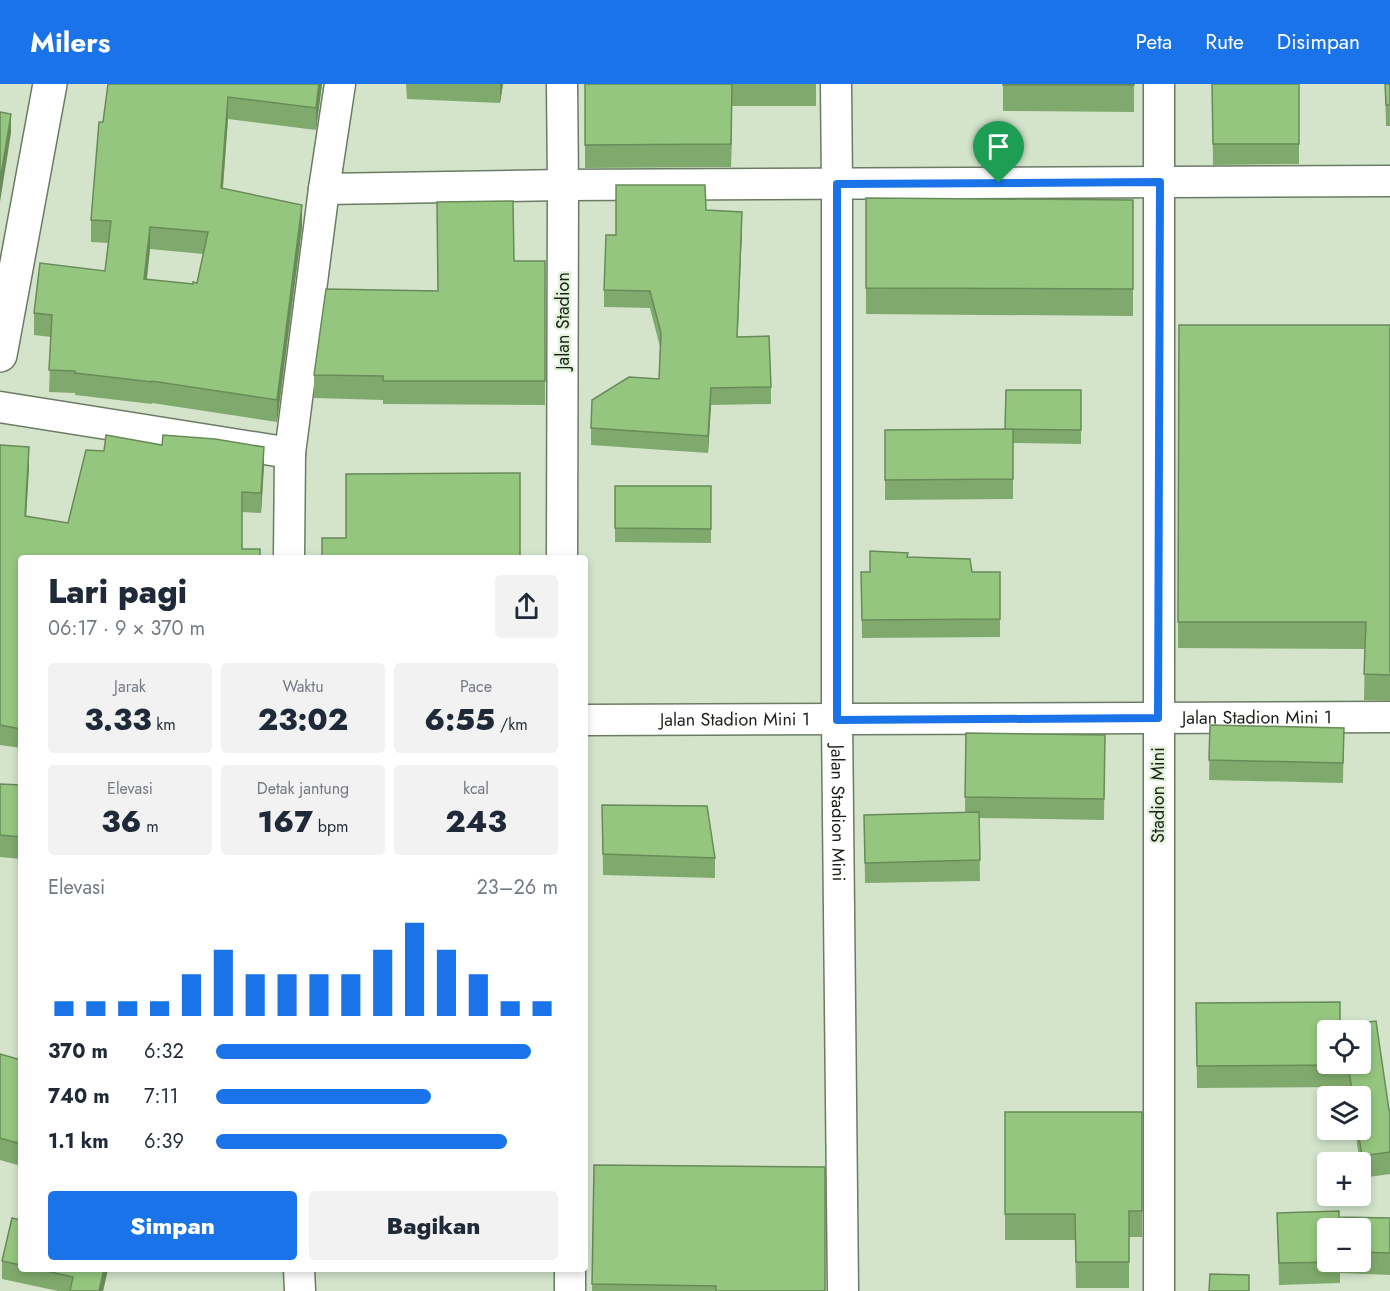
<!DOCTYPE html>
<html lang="id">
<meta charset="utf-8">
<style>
body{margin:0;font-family:Jost,sans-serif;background:#f2f2f3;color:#1f2937;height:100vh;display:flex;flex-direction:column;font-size:22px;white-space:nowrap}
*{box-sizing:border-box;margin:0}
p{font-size:20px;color:#747a83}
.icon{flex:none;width:33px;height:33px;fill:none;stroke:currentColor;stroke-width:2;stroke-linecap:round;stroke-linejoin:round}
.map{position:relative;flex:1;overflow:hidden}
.sheet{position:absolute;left:18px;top:471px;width:570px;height:717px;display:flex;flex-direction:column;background:#fff;border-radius:6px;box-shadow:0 3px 9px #0003}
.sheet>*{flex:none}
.tools{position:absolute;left:1317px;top:936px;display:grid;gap:12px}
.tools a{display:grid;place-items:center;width:54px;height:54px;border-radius:6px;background:#fff;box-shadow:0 3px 9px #0003;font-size:30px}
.pin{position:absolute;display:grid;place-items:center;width:51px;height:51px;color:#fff;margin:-62px -26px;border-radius:50% 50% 50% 0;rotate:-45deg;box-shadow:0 0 6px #0007}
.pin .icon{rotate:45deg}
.round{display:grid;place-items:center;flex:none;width:63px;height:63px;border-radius:6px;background:#f2f2f3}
.summary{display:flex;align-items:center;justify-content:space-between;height:102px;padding:0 30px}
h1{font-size:33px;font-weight:800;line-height:45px}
.stats{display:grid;grid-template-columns:repeat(3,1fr);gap:9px;height:102px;padding:6px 30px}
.stats div{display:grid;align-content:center;border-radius:6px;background:#f2f2f3;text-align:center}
.stats b{font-size:30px;font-weight:800}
.stats small{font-size:16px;font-weight:400}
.stats p{font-size:16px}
.chart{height:168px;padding:12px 30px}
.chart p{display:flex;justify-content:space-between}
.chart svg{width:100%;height:108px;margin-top:6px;stroke:#1a73e8;stroke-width:6}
.action{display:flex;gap:12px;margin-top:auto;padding:12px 30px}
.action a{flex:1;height:69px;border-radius:6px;background:#1a73e8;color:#fff;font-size:24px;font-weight:800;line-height:69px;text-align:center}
.action a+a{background:#f2f2f3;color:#1f2937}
ul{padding:0 30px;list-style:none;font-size:20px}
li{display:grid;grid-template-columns:96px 72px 1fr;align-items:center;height:45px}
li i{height:15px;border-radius:8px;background:#1a73e8}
header{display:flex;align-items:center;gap:36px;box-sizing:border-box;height:84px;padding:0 30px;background:#1a73e8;color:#fff}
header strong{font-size:28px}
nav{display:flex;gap:33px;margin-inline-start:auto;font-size:21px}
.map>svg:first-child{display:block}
</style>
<header>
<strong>Milers</strong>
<nav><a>Peta</a><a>Rute</a><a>Disimpan</a></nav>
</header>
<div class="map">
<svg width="1390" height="1207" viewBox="0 0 1390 1207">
<rect width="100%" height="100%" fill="#d3e4cb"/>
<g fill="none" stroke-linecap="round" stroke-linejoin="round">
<g stroke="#6c7b65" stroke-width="33">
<g id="minor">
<path d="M 562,0 L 563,101 L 562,474"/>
<path id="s1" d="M 836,0 L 837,100 L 837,636 L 843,1207"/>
<path d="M 1159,0 L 1159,1207"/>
<path d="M 324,105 L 563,101 L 1390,97"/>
<path d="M 0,323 L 290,369"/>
<path d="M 289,474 L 290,369 L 324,105 L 340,0"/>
<path id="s2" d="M 585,636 L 1390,633"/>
<path d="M 299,1185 L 300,1207"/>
<path d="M 570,1185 L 570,1207"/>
</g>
</g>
<g stroke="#6c7b65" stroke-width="36">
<path id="tertiary" d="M 0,271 L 50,0"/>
</g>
<use href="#minor" stroke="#fff" stroke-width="30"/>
<use href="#tertiary" stroke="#fff" stroke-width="33"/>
</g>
<path fill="#80aa6d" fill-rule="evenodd" d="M 108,0 L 322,0 L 316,46 L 228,35 L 223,104 L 302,143 L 277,338 L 152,319 L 152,320 L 75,311 L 75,309 L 49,308 L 51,253 L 34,251 L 34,229 L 105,187 L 108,159 L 91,158 L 91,136 ZM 150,165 L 203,170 L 197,199 L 193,200 L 147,195 Z
M 406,0 L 503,0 L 500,19 L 407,15 Z
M 585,0 L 816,0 L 816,22 L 732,22 L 731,83 L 585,84 Z
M 1003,0 L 1134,0 L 1134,28 L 1003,27 Z
M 1212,0 L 1299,0 L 1299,80 L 1213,81 Z
M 1385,0 L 1390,0 L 1390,42 L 1386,42 Z
M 866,114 L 1133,116 L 1133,232 L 866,230 Z
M 706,126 L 742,145 L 737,253 L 771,303 L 771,320 L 711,321 L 708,369 L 591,361 L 591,344 L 659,295 L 660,263 L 650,224 L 604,223 L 604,206 L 616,151 Z
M 514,177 L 545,177 L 545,321 L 383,320 L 383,316 L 314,314 L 314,291 L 438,207 Z
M 1179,241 L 1390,241 L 1390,617 L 1364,616 L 1365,565 L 1178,564 Z
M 1081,306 L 1081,360 L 1013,359 L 1013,415 L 885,416 L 885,346 L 1005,345 Z
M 0,361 L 29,383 L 26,432 L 68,439 L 264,382 L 261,429 L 242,428 L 21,474 L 21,664 L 0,661 Z
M 615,402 L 711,402 L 711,459 L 615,458 Z
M 908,473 L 972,488 L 1000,488 L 1000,553 L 862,554 L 861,488 L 870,488 Z
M 1210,641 L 1344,644 L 1343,699 L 1209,696 Z
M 966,649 L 1105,651 L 1104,736 L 979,734 L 980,797 L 865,799 L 864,731 L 965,729 Z
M 0,700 L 21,701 L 21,775 L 0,773 Z
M 602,721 L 715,774 L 715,794 L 603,791 Z
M 1196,919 L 1340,942 L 1390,1026 L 1390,1090 L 1362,1094 L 1355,1046 L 1360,1046 L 1360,1012 L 1350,1012 L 1348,1003 L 1197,1004 Z
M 0,970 L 21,976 L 21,1082 L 0,1076 Z
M 1005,1028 L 1142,1028 L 1142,1153 L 1129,1153 L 1129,1204 L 1076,1204 L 1075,1156 L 1005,1156 Z
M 594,1081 L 825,1207 L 592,1207 Z
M 1277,1129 L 1339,1133 L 1390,1134 L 1390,1191 L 1340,1189 L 1340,1199 L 1279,1201 ZM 1360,1144 L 1360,1178 L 1328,1178 Z
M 21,1136 L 21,1185 L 108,1185 L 103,1207 L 58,1207 L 2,1195 L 2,1177 Z"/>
<path fill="#688b59" d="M 319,0 L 322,0 L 316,46 L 316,24 Z
M 500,0 L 503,0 L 500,19 Z
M 732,0 L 732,22 L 731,83 L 731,60 Z
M 228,13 L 228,35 L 221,126 L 221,104 Z
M 11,30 L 11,49 L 0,118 L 0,98 Z
M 302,121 L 302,143 L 277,338 L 277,316 Z
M 742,128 L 742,145 L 737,270 L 737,253 Z
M 150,143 L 150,165 L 144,217 L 144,195 Z
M 711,304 L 711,321 L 708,369 L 708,352 Z
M 29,363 L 29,383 L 25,452 L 25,432 Z
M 264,363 L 264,382 L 261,429 L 261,409 Z
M 104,1185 L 108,1185 L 103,1207 L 99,1207 Z"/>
<path fill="#95c67f" stroke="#688b59" stroke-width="1.5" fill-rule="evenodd" d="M 108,0 L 319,0 L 316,24 L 228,13 L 221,104 L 302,121 L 277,316 L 152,297 L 152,298 L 75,289 L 75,287 L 49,286 L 52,231 L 34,229 L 40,179 L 105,187 L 111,137 L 91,136 L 99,38 L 103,38 ZM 150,143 L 208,148 L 197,199 L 193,198 L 193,200 L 144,195 Z
M 585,0 L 732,0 L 731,60 L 585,61 Z
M 1003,0 L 1134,0 L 1134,1 L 1003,1 Z
M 1212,0 L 1299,0 L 1299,60 L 1213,60 Z
M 1385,0 L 1390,0 L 1390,21 L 1386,21 Z
M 0,28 L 11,30 L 0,98 Z
M 616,101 L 705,101 L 706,126 L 742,128 L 737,253 L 769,252 L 771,303 L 711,304 L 708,352 L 591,344 L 592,316 L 629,293 L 659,295 L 661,249 L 650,207 L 604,206 L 606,151 L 616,151 Z
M 866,114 L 1133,116 L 1133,205 L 866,204 Z
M 513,117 L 514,177 L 545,177 L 545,297 L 383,297 L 383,292 L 314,291 L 326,205 L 438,207 L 437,118 Z
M 1179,241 L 1390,241 L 1390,591 L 1364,590 L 1366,538 L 1178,538 Z
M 1006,306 L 1081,306 L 1081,346 L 1005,345 Z
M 1013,345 L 1013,395 L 885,396 L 885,346 Z
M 106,351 L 162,361 L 163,351 L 215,355 L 264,363 L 261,409 L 242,408 L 242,465 L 260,465 L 260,474 L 21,474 L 21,645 L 0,641 L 0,361 L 29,363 L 25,432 L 68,439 L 86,366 L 104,367 Z
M 520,389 L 520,474 L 322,474 L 322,454 L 346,454 L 346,390 Z
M 615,402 L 711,402 L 711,445 L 615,444 Z
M 870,467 L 908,469 L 907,473 L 970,475 L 972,488 L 1000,488 L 1000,535 L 862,536 L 861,488 L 870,488 Z
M 1210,641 L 1344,644 L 1343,679 L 1209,676 Z
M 966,649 L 1105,651 L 1104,715 L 965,713 Z
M 0,700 L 21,701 L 21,753 L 0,751 Z
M 602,721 L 707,722 L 715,774 L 603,770 Z
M 979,728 L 980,776 L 865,779 L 864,731 Z
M 1340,918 L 1340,942 L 1376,937 L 1389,1026 L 1390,1026 L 1390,1068 L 1362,1072 L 1358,1046 L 1360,1046 L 1360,1012 L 1353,1012 L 1348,981 L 1197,982 L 1196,919 ZM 1328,946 L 1360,946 L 1360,980 L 1328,980 Z
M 0,970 L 21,976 L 21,1060 L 0,1054 Z
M 1005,1028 L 1142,1028 L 1142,1127 L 1129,1127 L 1129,1178 L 1076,1178 L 1075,1130 L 1005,1130 Z
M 594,1081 L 825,1083 L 825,1207 L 716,1207 L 716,1202 L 592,1200 Z
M 1339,1127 L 1339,1133 L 1390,1134 L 1390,1169 L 1360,1168 L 1360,1144 L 1328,1144 L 1328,1178 L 1340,1178 L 1279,1179 L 1277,1129 Z
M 12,1134 L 21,1136 L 21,1181 L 2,1177 Z
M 37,1185 L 104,1185 L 99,1207 L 70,1207 L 73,1193 Z
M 1210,1190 L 1249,1191 L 1249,1207 L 1209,1207 Z"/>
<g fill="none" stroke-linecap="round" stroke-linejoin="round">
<g stroke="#fff" stroke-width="12">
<path id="route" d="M 1160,98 L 1158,634 L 837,636 L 837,100 Z"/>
</g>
<use href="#route" stroke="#1a73e8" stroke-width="8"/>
</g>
<g text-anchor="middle" stroke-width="4.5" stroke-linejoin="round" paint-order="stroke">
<g font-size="18" fill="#1a2017" stroke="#e0f2d8">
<text transform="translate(563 237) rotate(-90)" y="6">Jalan Stadion</text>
<text dy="6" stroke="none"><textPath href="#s2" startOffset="672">Jalan Stadion Mini 1</textPath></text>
<text dy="6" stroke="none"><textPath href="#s2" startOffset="150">Jalan Stadion Mini 1</textPath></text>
<text transform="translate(1158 711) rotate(-90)" y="6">Stadion Mini</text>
<text dy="6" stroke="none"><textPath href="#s1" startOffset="729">Jalan Stadion Mini</textPath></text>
</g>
</g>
</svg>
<div class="tools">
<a><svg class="icon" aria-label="locate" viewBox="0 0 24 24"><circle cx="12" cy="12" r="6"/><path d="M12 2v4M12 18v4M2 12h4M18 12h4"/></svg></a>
<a><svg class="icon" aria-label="layers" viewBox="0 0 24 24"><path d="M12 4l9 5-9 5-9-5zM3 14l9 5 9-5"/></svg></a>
<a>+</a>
<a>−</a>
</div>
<div class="pin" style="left:999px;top:99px;background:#1e9e55"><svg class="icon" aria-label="arrive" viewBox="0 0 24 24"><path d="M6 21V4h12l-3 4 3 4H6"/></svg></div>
<section class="sheet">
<div class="summary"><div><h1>Lari pagi</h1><p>06:17 · 9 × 370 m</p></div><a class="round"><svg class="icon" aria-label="share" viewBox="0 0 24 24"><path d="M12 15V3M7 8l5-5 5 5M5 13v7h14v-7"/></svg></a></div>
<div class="stats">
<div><p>Jarak</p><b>3.33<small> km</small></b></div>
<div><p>Waktu</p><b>23:02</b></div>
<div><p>Pace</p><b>6:55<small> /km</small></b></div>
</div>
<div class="stats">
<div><p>Elevasi</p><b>36<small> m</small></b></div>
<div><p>Detak jantung</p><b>167<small> bpm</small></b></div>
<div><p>kcal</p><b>243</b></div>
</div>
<div class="chart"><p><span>Elevasi</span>23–26 m</p>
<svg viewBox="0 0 160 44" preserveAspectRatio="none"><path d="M5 44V38M15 44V38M25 44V38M35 44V38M45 44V27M55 44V17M65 44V27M75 44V27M85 44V27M95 44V27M105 44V17M115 44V6M125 44V17M135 44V27M145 44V38M155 44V38"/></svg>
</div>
<ul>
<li><b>370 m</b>6:32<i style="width:92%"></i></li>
<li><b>740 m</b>7:11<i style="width:63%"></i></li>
<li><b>1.1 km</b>6:39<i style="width:85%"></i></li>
</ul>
<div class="action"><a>Simpan</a><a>Bagikan</a></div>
</section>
</div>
